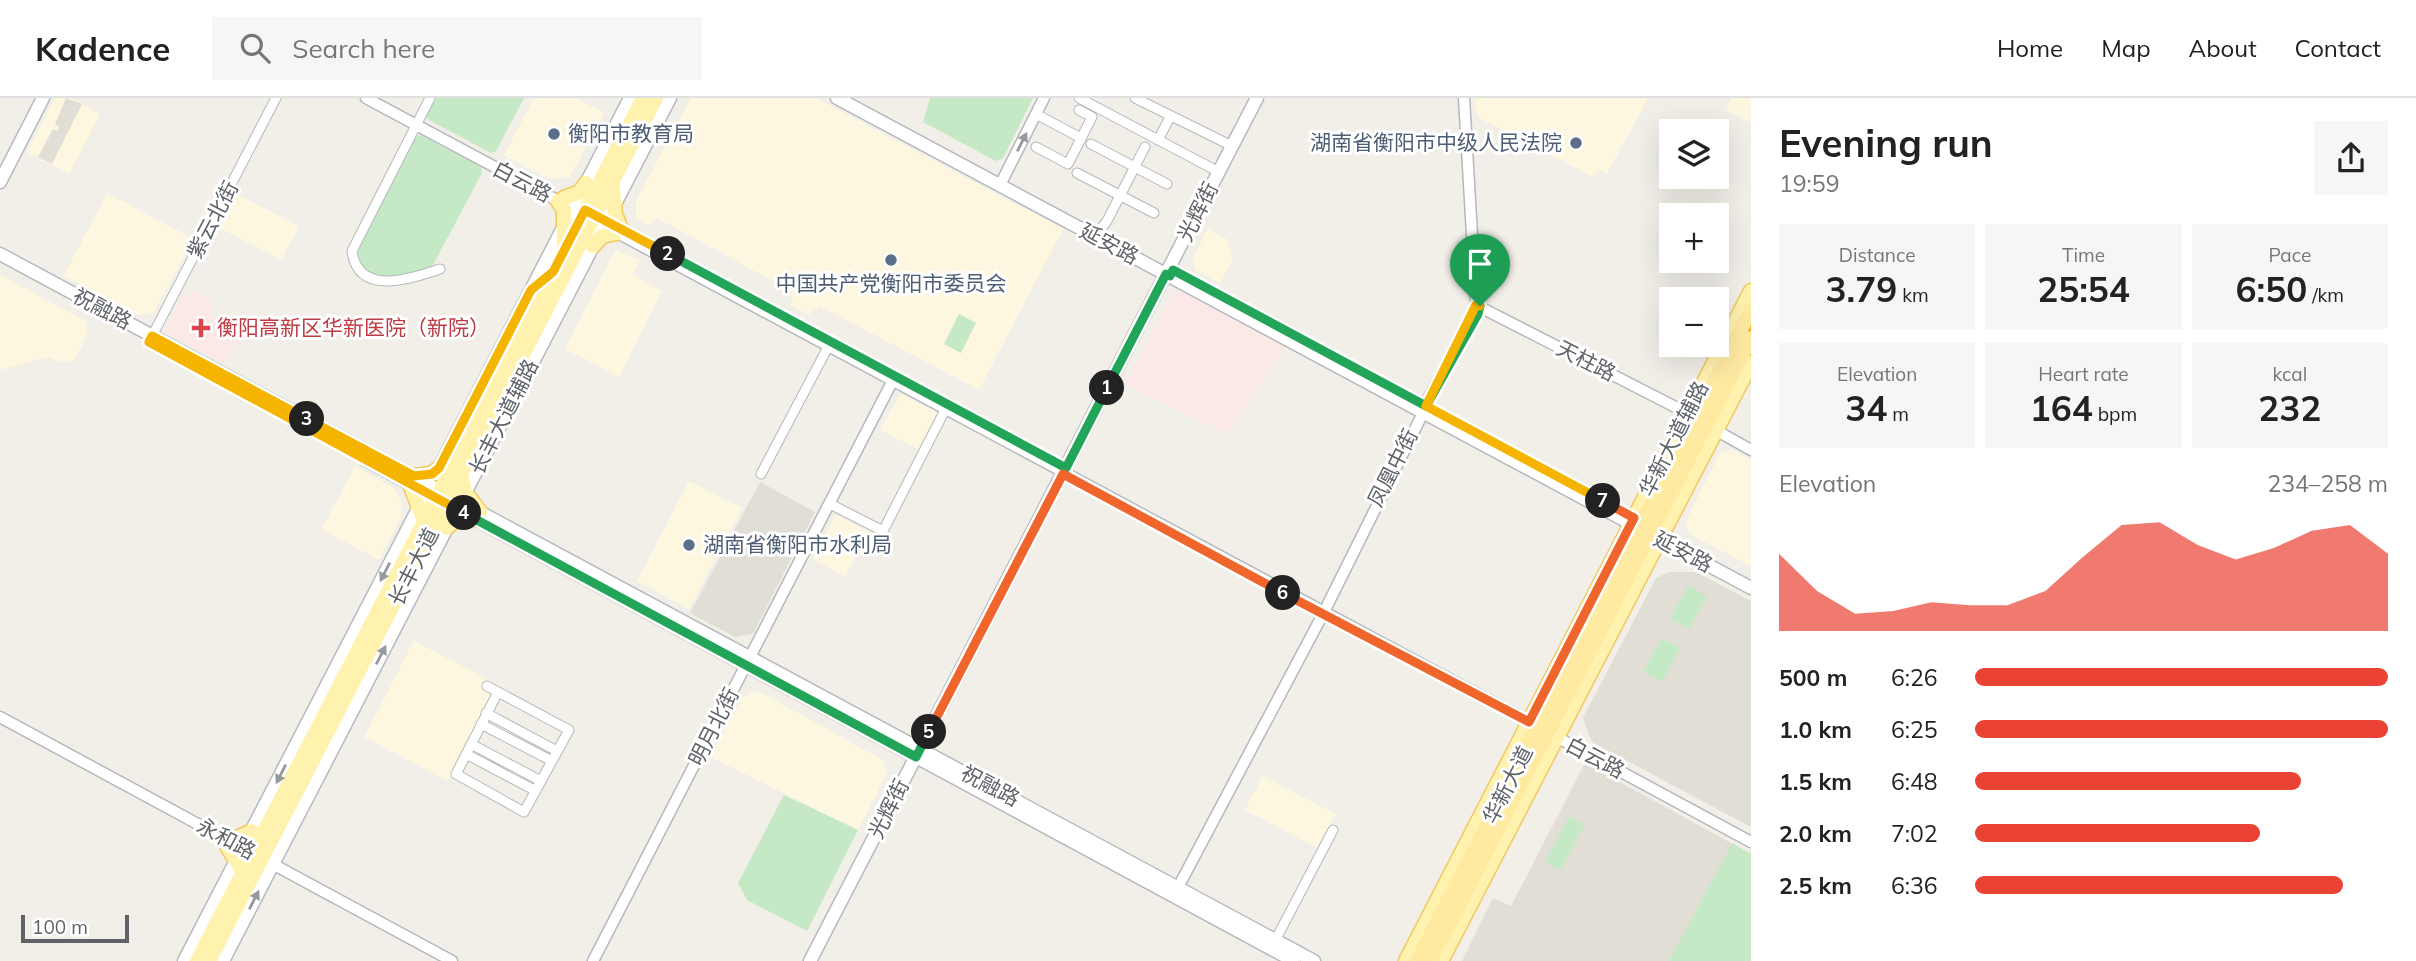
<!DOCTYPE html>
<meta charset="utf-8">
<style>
body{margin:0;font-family:Mulish,"Noto Sans SC",sans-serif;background:#f6f6f6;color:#222;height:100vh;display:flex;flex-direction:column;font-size:26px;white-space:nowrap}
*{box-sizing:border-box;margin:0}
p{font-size:23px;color:#767676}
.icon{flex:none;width:38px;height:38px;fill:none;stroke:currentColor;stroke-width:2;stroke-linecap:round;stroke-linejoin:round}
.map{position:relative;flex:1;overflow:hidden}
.details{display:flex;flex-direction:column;background:#fff;width:665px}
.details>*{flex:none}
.fabs{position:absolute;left:1659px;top:21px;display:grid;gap:14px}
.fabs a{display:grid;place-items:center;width:70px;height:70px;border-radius:0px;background:#fff;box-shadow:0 7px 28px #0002;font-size:35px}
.scale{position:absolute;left:21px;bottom:18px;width:108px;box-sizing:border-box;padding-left:7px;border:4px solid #5f6368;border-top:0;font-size:19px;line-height:24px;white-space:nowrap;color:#5f6368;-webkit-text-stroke:5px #fff;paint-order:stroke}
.pin{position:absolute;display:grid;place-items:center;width:60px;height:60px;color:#fff;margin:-72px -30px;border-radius:50% 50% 50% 0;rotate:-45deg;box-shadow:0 0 7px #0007}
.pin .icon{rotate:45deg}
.km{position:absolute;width:35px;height:35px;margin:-18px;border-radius:50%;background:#222;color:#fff;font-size:19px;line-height:35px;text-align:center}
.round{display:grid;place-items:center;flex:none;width:74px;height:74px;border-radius:0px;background:#f6f6f6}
.overview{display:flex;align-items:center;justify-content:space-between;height:119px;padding:0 28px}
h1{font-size:38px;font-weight:700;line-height:52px}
.metrics{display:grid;grid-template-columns:repeat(3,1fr);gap:10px;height:119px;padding:7px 28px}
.metrics div{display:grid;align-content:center;border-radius:0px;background:#f6f6f6;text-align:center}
.metrics b{font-size:35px;font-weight:700}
.metrics small{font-size:19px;font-weight:400}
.metrics p{font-size:19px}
.chart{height:196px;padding:14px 28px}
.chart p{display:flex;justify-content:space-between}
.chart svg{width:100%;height:126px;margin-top:7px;fill:#ea4335;opacity:.7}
ul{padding:0 28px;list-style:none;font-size:23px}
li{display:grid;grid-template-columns:112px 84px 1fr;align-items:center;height:52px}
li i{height:18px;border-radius:9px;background:#ea4335}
header{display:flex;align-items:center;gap:42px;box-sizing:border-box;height:98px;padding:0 35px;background:#fff;border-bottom:2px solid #e0e0e0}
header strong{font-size:33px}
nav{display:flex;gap:38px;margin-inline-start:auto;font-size:24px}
.search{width:490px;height:63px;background:#f6f6f6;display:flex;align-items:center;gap:18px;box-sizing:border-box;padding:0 24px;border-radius:0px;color:#767676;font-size:26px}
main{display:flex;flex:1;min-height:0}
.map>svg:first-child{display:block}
</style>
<header>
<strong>Kadence</strong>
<div class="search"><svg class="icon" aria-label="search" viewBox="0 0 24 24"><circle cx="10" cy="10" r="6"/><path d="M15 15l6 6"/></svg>Search here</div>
<nav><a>Home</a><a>Map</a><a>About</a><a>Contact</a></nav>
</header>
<main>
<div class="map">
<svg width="1751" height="863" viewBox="0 0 1751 863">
<rect width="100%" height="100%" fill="#f1efe8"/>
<path fill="#fef7e0" d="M 55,0 L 70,0 L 100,16 L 69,76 L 27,54 Z
M 534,0 L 575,0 L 604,15 L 570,79 L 549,81 L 504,57 Z
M 691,0 L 816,0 L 1063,131 L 979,292 L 820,208 L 817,212 L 813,211 L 809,217 L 790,207 L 794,200 L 790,198 L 792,193 L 655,119 L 650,128 L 636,119 L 636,103 Z
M 1475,0 L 1648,0 L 1607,76 L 1598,71 L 1593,79 L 1477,19 Z
M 1732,0 L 1751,0 L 1751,25 L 1726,12 Z
M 107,95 L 194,141 L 153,215 L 138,217 L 64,178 Z
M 236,96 L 299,128 L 281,162 L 218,129 Z
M 1208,131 L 1227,141 L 1233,160 L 1220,185 L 1196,173 L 1193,167 L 1193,160 Z
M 615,152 L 640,162 L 633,177 L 662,193 L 619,279 L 565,251 Z
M 0,177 L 86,223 L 87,238 L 74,263 L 62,265 L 48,259 L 0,272 Z
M 901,296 L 939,316 L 921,353 L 880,332 Z
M 1731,351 L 1751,362 L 1751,468 L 1690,436 L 1685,425 L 1720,355 Z
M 355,368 L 392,389 L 402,404 L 401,419 L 379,462 L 325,433 L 323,429 Z
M 689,383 L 742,410 L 689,511 L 637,483 Z
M 836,417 L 877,438 L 860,448 L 845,478 L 813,461 Z
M 414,543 L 498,587 L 448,683 L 364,639 Z
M 752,594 L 762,595 L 883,662 L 887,675 L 858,732 L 711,659 L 743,599 Z
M 1263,678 L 1336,716 L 1318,750 L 1245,712 Z"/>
<path fill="#e1ded6" d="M 66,0 L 82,6 L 52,66 L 38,59 L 53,31 L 57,33 L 59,29 L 55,26 Z
M 760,384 L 815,414 L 753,536 L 735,539 L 690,515 Z
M 1669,474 L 1696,474 L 1751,503 L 1751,729 L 1592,644 L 1583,620 L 1656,480 Z
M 1585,665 L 1751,756 L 1751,863 L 1462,863 L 1493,800 L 1511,808 Z"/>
<path fill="#fce8e6" d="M 195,194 L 213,204 L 208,216 L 238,231 L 241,226 L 247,229 L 225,266 L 164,234 L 183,197 L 188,199 Z
M 1176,195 L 1185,195 L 1284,249 L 1228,336 L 1125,286 L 1172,197 Z"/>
<path fill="#c5e8c5" d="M 435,0 L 524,0 L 496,53 L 491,55 L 429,22 L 426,18 Z
M 930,0 L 1033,0 L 1003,60 L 996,63 L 923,24 Z
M 421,37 L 481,69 L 482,75 L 433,167 L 406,179 L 378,179 L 359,166 L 356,153 L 415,38 Z
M 959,216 L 976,225 L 961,255 L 944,246 Z
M 1688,487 L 1707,498 L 1689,531 L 1670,521 Z
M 1662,540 L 1680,550 L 1662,584 L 1643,574 Z
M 784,697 L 858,732 L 807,833 L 747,802 L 738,785 Z
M 1569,718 L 1585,726 L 1561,772 L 1545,764 Z
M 1732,745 L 1751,756 L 1751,863 L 1669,863 Z"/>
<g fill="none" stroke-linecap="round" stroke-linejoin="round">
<g stroke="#b5b8bc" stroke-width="11">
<path id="minor" d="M 430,0 L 352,153 C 358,199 411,181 440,171
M 1079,0 L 1219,74
M 1135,0 L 1232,48
M 1036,16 L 1081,40
M 1158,42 L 1170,19
M 1091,46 L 1167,86
M 1036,49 L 1068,66 L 1092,19 L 1079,12
M 1077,75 L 1154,115
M 1099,133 L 1107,123 L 1145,49
M 149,244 L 276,0
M 761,376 L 828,249
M 834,408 L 883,433 L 945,312
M 487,588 L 498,594 L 569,632 L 524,714 L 456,676 L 498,594
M 486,615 L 557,653
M 481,626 L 552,663
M 471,646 L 541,683
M 466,656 L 536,693
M 1276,841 L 1333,732"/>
</g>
<g stroke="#b5b8bc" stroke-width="13">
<path id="tertiary" d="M 366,0 L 564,106
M 1000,87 L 1044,0
M 612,132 L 1535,627
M 1476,207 L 1693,318
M 1429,307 L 1426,308 L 1426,305 L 1474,215 L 1476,205 L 1464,0
M 1710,329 L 1751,352
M 0,619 L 231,744
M 1553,637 L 1751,744
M 267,763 L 452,863
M 1174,797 L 1323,516 L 1423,315
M 593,863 L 892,284"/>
</g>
<g stroke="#b6babf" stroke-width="15">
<path id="secondary" d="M 837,0 L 1751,490
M 0,84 L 43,0
M 0,156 L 1314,863
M 366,362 L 1294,863
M 436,376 L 630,0
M 463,399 L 670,0
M 184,863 L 421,405
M 223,863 L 451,422
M 810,863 L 1257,0"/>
</g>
<g stroke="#f2c960" stroke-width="17">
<path id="primary" d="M 613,88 L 615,116 L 621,131
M 564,100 L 580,94 L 586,85
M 558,103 L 564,112 L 564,146
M 593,148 L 602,138 L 617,135
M 461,377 L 465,394 L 480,414
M 414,378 L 431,376 L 439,370
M 410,386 L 424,423
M 446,430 L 456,422 L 474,421
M 226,741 L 237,740 L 252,733
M 227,748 L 243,774
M 197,863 L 643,0
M 209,863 L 656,0
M 1406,863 L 1751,193
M 1441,863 L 1751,265"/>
</g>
<g stroke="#f9ab00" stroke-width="17">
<path id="trunk" d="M 1417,863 L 1751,212
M 1430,863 L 1751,240"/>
</g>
<use href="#minor" stroke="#fff" stroke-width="9"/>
<use href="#tertiary" stroke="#fff" stroke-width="10"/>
<use href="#secondary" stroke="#fff" stroke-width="12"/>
<use href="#primary" stroke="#fff2af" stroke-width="14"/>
<use href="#trunk" stroke="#feeaa1" stroke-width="14"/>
</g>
<defs><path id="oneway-solid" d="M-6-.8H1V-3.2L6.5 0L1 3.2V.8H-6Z" transform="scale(1.75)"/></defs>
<g fill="#979a9d">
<use href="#oneway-solid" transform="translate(1022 44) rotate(-63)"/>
<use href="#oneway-solid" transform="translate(385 474) rotate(117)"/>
<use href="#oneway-solid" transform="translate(381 557) rotate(-63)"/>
<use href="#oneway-solid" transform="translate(281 676) rotate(117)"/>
<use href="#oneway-solid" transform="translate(254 802) rotate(-63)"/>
</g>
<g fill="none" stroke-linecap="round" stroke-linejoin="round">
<g stroke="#fff" stroke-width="14">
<path id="split-1" d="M 1107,290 L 1166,176 L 1170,178 L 1173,172 L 1426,308 L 1478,216 L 1480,208"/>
</g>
<g stroke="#fff" stroke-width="14">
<path id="split-2" d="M 668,156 L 1066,370 L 1107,290"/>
</g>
<g stroke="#fff" stroke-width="14">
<path id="split-3" d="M 307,321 L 414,378 L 432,376 L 439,370 L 531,192 L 553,174 L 585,112 L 668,156"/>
</g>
<g stroke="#fff" stroke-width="14">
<path id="split-4" d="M 307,321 L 152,238 L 149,244 L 464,415"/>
</g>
<g stroke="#fff" stroke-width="14">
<path id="split-5" d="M 464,415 L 916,659 L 929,634"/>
</g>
<g stroke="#fff" stroke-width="14">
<path id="split-6" d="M 929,634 L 1063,376 L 1283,495"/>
</g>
<g stroke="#fff" stroke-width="14">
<path id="split-7" d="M 1283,495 L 1529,624 L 1634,420 L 1603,403"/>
</g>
<g stroke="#fff" stroke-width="14">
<path id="split-8" d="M 1480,208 L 1476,207 L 1426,308 L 1603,403"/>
</g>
<use href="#split-1" stroke="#22a559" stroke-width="9"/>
<use href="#split-2" stroke="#22a559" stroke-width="9"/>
<use href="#split-3" stroke="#f5b400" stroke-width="9"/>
<use href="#split-4" stroke="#f5b400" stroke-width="9"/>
<use href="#split-5" stroke="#22a559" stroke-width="9"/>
<use href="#split-6" stroke="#f0652b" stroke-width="9"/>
<use href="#split-7" stroke="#f0652b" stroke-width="9"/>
<use href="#split-8" stroke="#f5b400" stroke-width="9"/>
</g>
<g fill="#5c6f8a" stroke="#fff" stroke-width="2.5">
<circle cx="554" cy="36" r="7"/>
<circle cx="1576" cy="45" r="7"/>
<circle cx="891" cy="162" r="7"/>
<circle cx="689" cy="447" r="7"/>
</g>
<path fill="#e0444e" stroke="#fff" stroke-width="2.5" d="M197.5 219.5h7v7h7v7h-7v7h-7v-7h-7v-7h7z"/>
<g text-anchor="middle" stroke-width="6" stroke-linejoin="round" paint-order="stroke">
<g font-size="21" fill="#4e5e75" stroke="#fff" text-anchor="start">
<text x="568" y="43">衡阳市教育局</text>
<text x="1562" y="52" text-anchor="end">湖南省衡阳市中级人民法院</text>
<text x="891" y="193" text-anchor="middle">中国共产党衡阳市委员会</text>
<text x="703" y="454">湖南省衡阳市水利局</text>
</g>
<g font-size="21" fill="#5f6368" stroke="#fff">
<text transform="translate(522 84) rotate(28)" y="7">白云路</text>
<text transform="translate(1198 114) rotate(-63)" y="7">光辉街</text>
<text transform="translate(213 122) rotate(-62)" y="7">紫云北街</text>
<text transform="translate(1109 146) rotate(28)" y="7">延安路</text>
<text transform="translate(102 211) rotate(28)" y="7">祝融路</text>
<text transform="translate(1586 263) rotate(27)" y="7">天柱路</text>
<text transform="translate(504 319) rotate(-63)" y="7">长丰大道辅路</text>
<text transform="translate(1674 341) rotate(-63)" y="7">华新大道辅路</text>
<text transform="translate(1393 370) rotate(-63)" y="7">凤凰中街</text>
<text transform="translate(1683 454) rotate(28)" y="7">延安路</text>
<text transform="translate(414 469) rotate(-63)" y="7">长丰大道</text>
<text transform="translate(714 629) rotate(-63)" y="7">明月北街</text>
<text transform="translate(1595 660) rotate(28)" y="7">白云路</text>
<text transform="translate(1508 687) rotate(-63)" y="7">华新大道</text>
<text transform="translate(990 688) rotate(28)" y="7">祝融路</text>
<text transform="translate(889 711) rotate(-63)" y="7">光辉街</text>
<text transform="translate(226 741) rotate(28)" y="7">永和路</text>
</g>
<g font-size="21" fill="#be3a42" stroke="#fff" text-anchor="start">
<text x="217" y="237">衡阳高新区华新医院（新院）</text>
</g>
</g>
</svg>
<div class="fabs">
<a><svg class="icon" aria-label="layers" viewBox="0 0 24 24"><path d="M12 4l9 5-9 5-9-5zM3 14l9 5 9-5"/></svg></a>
<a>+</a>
<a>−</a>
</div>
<div class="scale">100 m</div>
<div class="pin" style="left:1480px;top:208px;background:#1e9e55"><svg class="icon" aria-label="arrive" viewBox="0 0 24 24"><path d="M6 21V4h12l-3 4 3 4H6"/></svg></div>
<b class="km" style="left:1107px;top:290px">1</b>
<b class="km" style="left:668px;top:156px">2</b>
<b class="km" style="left:307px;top:321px">3</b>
<b class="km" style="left:464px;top:415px">4</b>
<b class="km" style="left:929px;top:634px">5</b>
<b class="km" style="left:1283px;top:495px">6</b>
<b class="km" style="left:1603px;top:403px">7</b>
</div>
<section class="details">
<div class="overview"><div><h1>Evening run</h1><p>19:59</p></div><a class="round"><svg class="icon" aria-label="share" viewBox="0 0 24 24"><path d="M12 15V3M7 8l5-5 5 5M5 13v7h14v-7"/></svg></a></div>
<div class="metrics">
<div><p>Distance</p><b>3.79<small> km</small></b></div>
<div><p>Time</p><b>25:54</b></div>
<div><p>Pace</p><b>6:50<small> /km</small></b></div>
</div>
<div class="metrics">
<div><p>Elevation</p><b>34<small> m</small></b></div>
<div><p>Heart rate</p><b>164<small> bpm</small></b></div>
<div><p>kcal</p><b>232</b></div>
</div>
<div class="chart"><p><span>Elevation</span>234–258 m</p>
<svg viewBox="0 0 160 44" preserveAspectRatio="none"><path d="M0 44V17L10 30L20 38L30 37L40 34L50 35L60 35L70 30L80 18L90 7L100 6L110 14L120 19L130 15L140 9L150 7L160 17V44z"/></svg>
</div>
<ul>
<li><b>500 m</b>6:26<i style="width:100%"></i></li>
<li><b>1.0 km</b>6:25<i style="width:100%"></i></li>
<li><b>1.5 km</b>6:48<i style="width:79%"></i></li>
<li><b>2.0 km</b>7:02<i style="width:69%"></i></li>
<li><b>2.5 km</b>6:36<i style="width:89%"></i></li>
</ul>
</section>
</main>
